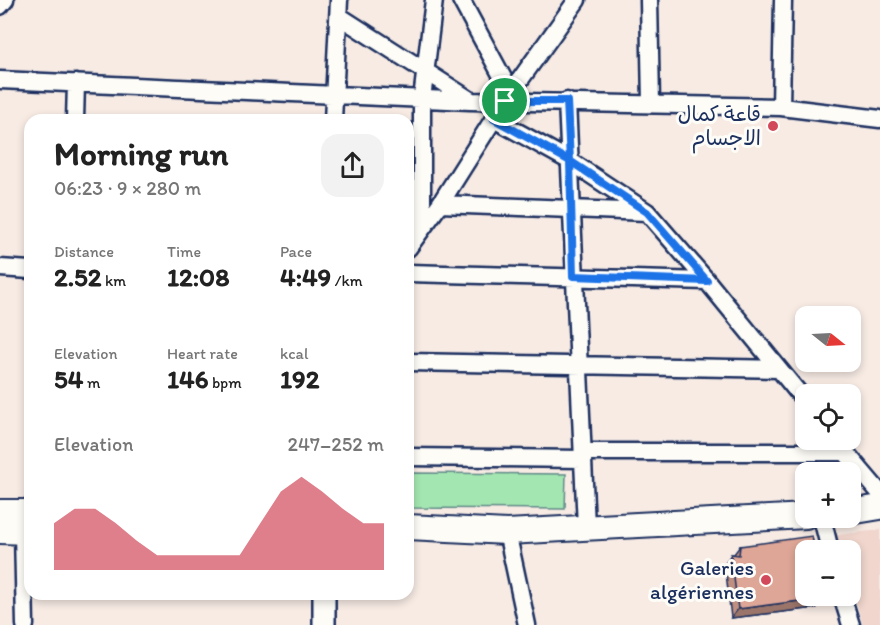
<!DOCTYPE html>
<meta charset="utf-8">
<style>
body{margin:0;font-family:Itim,"Playpen Sans Arabic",sans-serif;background:#f2f2f2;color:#222;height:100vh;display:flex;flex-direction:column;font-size:22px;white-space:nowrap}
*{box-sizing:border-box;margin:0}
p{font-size:20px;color:#767676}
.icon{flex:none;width:33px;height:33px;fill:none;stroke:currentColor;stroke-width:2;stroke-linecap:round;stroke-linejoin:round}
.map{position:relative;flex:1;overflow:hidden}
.drawer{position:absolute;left:24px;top:114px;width:390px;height:486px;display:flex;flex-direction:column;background:#fff;border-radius:18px;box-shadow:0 3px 9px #0003}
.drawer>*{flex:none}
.needle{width:39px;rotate:108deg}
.tools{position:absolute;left:795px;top:306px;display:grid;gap:12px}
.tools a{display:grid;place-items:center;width:66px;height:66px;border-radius:12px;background:#fff;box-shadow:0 3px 9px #0003;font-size:30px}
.pin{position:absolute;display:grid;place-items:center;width:51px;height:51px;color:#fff;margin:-26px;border:3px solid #fff;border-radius:50%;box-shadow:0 2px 6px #0007}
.round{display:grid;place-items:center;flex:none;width:63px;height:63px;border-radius:18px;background:#f2f2f2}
.head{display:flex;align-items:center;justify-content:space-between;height:102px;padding:0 30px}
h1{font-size:33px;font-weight:700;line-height:45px}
.stats{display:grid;grid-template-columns:repeat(3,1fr);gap:9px;height:102px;padding:6px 30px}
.stats div{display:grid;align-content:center}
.stats b{font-size:26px;font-weight:700}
.stats small{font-size:16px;font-weight:400}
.stats p{font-size:16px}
.chart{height:168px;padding:12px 30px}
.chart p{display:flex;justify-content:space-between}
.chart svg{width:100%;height:108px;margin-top:6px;fill:#d1495b;opacity:.7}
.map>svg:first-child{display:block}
</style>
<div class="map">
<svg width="880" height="625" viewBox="0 0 880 625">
<rect width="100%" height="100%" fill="#f7ebe4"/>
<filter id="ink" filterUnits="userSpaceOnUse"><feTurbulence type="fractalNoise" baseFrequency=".0167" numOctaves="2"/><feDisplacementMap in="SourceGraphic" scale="12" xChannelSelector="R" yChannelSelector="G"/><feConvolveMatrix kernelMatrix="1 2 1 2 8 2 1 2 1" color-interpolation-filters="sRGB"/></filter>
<g filter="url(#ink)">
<path fill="#f0d6cd" d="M 880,530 L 880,625 L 863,625 L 851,585 L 850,550 L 840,550 L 836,535 Z"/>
<path fill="#a4e6b1" stroke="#608a88" stroke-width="1.5" d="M 409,473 L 566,474 L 565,509 L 408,508 Z"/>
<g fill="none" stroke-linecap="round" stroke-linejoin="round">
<g stroke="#1b2f5e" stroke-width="21">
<path id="minor" d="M 461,0 L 511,93
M 649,0 L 651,103
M 0,6 L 5,0
M 339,16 L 470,100
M 0,80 L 470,101 L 781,107 L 880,119
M 567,101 L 586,527
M 781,107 L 783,0
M 494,119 L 570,161 L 647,212 L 707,281 L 806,402
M 75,120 L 76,83
M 333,120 L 339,0
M 440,204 L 647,212
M 422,229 L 422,99 L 434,0
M 408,248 L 440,204 L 505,101 L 577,0
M 0,268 L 30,270
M 408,273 L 707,281
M 408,362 L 779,369
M 835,440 L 880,493
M 583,452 L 845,452
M 408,457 L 583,459
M 822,518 L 830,550
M 23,532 L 25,625
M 507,532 L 527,625
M 842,596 L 851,625"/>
</g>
<g stroke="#1b2f5e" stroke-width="26">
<path id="tertiary" d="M 324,625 L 324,594"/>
</g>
<g stroke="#1b2f5e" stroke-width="28">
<path id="secondary" d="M 0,512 L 30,512
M 850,512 L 880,507
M 408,527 L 507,532 L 806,516
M 0,531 L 30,532"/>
</g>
<use href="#minor" stroke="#fdfcf7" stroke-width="16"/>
<use href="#tertiary" stroke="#fdfcf7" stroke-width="21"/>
<use href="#secondary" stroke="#fdfcf7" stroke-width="24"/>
</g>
<path fill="#bf8f81" stroke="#1b2f5e" stroke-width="1.5" d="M 740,546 L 816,608 L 731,618 L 725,564 L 731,554 L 734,554 Z"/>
<path fill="#9b7469" stroke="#1b2f5e" stroke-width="1.5" d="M 822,598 L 816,608 L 731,618 L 738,609 Z"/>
<path fill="#dea696" stroke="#1b2f5e" stroke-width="1.5" d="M 812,536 L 814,546 L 823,545 L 824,550 L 806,550 L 806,596 L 822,596 L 822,598 L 738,609 L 731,554 L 739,555 L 740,546 Z"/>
</g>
<g fill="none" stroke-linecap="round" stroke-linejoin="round" filter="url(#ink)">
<g stroke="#fff" stroke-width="12">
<path id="route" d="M 505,101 L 494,119 L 570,161 L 573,276 L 707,281 L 647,212 L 570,161 L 567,101 L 505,101"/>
</g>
<use href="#route" stroke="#1a73e8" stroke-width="8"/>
</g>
<g fill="#d1495b" stroke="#fdfcf7" stroke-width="2">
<circle cx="773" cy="126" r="6"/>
<circle cx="766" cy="580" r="6"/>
</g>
<g text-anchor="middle" stroke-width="6" stroke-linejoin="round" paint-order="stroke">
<g font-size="21" fill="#1b2f5e" stroke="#fdfcf7" text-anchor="end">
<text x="761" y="121">قاعة كمال<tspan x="761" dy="24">الاجسام</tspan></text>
<text x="754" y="575">Galeries<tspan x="754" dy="24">algériennes</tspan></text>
</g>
</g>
</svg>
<div class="tools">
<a><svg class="needle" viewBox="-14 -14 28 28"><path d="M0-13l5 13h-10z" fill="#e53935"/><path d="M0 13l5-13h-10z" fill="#767676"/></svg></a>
<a><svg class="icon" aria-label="locate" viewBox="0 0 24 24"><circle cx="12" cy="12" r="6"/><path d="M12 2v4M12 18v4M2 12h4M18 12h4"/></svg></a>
<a>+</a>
<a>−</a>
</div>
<div class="pin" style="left:505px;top:101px;background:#1e9e55"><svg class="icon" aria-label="arrive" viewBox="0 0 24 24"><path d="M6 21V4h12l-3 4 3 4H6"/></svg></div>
<section class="drawer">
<div class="head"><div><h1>Morning run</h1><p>06:23 · 9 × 280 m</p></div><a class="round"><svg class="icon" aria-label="share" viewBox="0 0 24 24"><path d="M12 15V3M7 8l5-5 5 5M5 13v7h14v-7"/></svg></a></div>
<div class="stats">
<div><p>Distance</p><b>2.52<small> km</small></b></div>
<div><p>Time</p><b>12:08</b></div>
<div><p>Pace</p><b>4:49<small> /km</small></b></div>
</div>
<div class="stats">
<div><p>Elevation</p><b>54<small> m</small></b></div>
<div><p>Heart rate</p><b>146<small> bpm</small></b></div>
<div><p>kcal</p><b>192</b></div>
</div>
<div class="chart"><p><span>Elevation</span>247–252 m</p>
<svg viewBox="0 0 160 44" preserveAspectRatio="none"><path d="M0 44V25L10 19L20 19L30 25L40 32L50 38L60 38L70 38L80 38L90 38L100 25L110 12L120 6L130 12L140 19L150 25L160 25V44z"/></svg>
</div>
</section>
</div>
